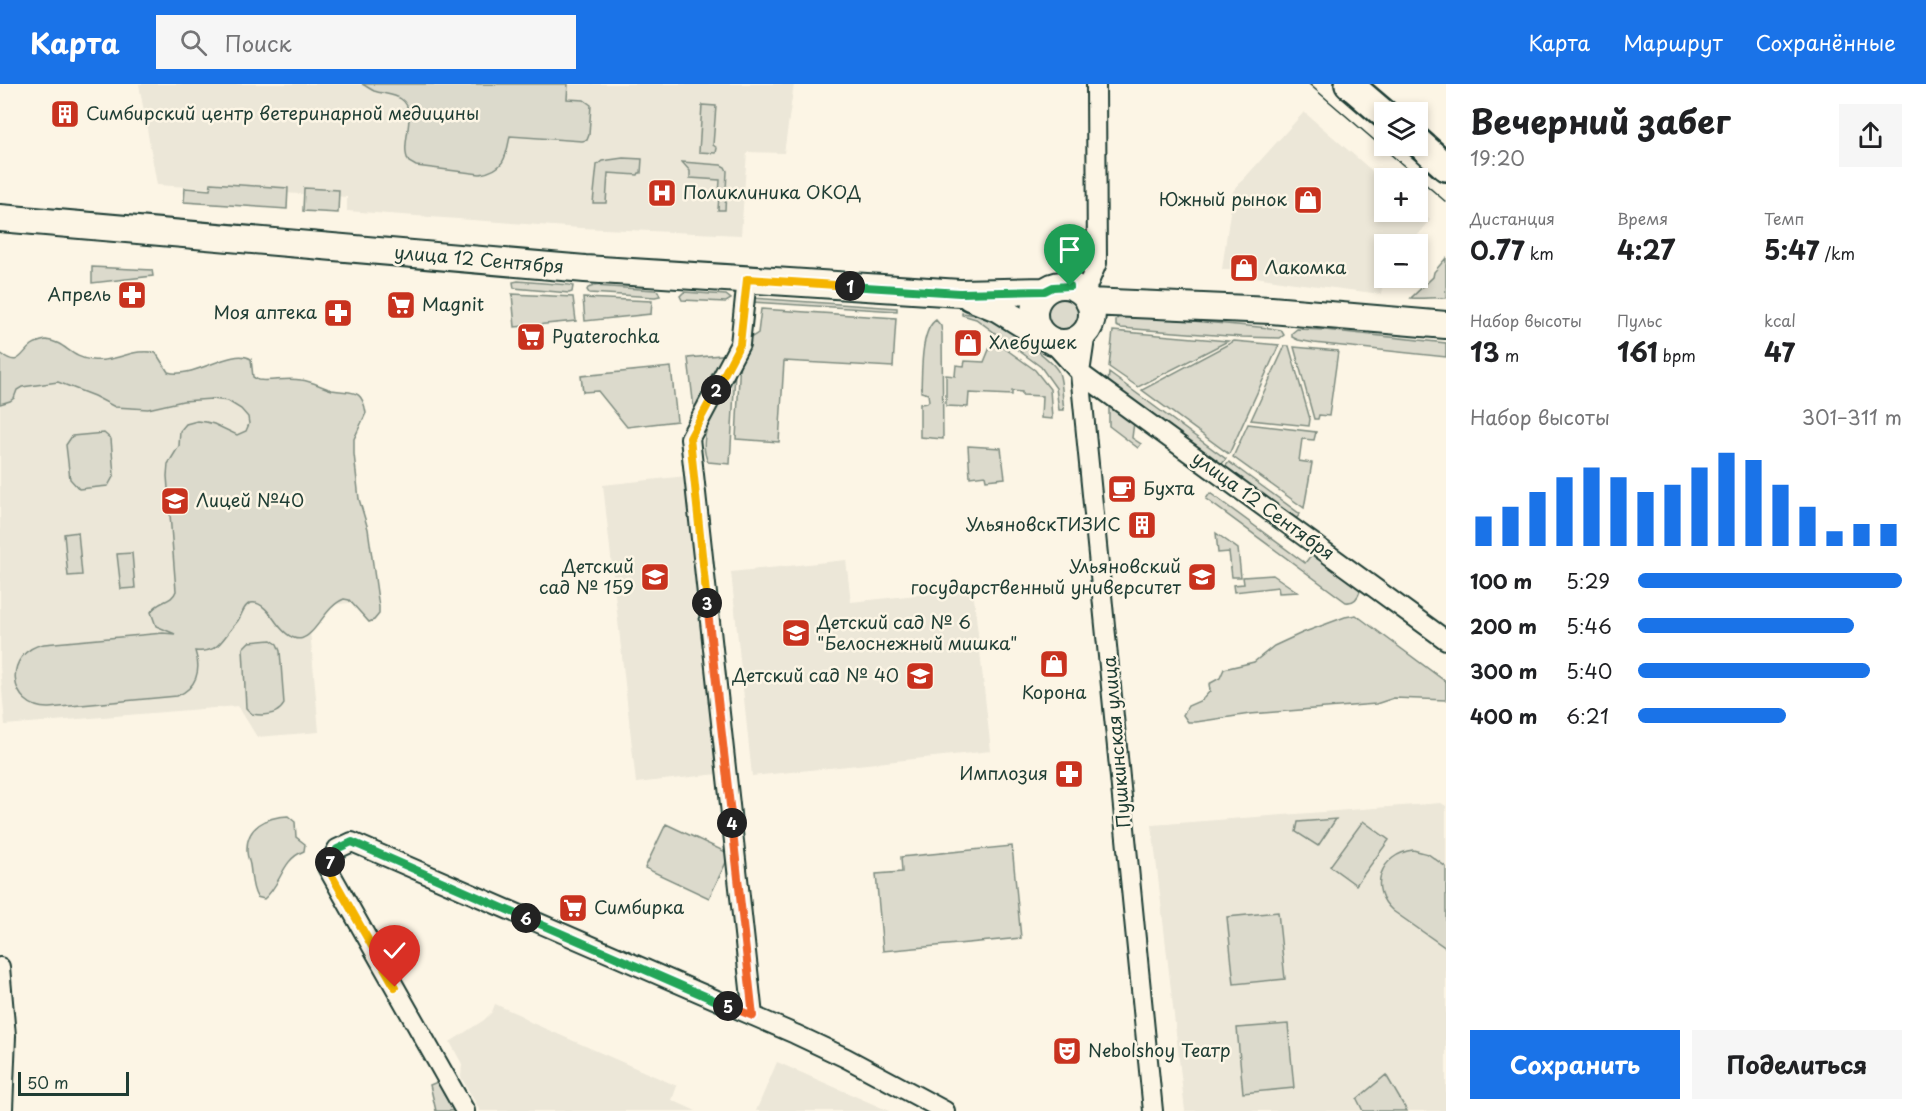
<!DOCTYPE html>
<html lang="ru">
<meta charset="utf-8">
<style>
body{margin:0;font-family:"Playpen Sans",sans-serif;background:#f6f6f6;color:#202124;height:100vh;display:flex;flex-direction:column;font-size:22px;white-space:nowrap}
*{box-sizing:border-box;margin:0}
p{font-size:20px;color:#757577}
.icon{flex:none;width:33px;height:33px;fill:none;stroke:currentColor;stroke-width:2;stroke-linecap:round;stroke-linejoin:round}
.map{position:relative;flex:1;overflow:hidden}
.details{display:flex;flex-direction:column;background:#fff;width:480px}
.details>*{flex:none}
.fabs{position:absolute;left:1374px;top:18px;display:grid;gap:12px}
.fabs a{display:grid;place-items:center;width:54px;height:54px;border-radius:0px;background:#fff;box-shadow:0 3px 9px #0003;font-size:30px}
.scale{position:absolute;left:18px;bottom:15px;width:111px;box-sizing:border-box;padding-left:6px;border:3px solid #1f3d34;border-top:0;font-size:16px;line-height:21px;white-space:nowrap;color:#1f3d34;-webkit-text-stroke:4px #fcf5e5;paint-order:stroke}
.pin{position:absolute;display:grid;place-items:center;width:51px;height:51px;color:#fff;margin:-62px -26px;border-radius:50% 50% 50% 0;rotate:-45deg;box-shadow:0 0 6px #0007}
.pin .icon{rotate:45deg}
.km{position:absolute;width:30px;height:30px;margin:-15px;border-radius:50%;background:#222;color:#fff;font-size:16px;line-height:30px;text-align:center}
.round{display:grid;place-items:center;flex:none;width:63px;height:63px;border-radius:0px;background:#f6f6f6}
.summary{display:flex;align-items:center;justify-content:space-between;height:102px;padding:0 24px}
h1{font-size:33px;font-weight:700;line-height:45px}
.stats{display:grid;grid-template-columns:repeat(3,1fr);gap:9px;height:102px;padding:6px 24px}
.stats div{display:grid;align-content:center}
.stats b{font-size:26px;font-weight:700}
.stats small{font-size:16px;font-weight:400}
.stats p{font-size:16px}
.chart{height:168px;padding:12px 24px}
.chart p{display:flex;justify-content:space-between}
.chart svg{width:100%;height:108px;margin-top:6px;stroke:#1a73e8;stroke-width:6}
.button{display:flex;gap:12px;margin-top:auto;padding:12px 24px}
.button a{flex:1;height:69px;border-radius:0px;background:#1a73e8;color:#fff;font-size:24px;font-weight:700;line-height:69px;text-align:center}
.button a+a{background:#f6f6f6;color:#202124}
ul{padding:0 24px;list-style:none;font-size:20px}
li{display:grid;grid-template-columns:96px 72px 1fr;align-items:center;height:45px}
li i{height:15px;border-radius:8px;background:#1a73e8}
header{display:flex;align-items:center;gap:36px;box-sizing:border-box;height:84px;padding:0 30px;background:#1a73e8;color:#fff}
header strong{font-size:28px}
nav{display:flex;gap:33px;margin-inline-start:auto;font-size:21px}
.search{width:420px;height:54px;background:#f6f6f6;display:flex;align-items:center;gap:15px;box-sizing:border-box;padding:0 21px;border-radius:0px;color:#757577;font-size:22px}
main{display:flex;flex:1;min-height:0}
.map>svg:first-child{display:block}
</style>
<header>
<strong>Карта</strong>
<div class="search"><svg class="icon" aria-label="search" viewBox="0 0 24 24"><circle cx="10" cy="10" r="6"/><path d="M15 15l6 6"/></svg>Поиск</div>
<nav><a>Карта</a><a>Маршрут</a><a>Сохранённые</a></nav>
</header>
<main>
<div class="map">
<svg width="1446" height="1027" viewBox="0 0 1446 1027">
<rect width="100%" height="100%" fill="#fcf5e5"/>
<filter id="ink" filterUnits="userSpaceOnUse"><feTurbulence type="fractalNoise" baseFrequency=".0167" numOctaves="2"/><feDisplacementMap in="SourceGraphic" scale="12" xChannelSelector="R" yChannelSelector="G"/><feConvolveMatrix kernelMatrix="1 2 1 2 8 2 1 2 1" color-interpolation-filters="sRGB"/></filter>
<g filter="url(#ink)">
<path fill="#ece7d8" d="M 139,0 L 794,0 L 784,69 L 747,68 L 741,151 L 581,144 L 347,127 L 347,113 L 157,101 Z
M 1304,28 L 1384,97 L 1384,128 L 1418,128 L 1418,125 L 1430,136 L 1411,160 L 1384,160 L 1384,193 L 1381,210 L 1287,198 L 1238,190 L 1238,187 L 1222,185 L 1233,107 Z
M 117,289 L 119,312 L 307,298 L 360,518 L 308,523 L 319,648 L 257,653 L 238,622 L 5,641 L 0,582 L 0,298 Z
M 686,392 L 718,690 L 636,699 L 603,401 Z
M 846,476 L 851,518 L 973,505 L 991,667 L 752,692 L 731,488 Z
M 1441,719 L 1446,722 L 1446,1027 L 1185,1027 L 1152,741 Z
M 495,920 L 520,931 L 530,938 L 677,1002 L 672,1016 L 696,1027 L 480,1027 L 461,993 L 462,980 L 450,958 L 484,936 L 492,928 Z
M 777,978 L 889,1027 L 756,1027 Z"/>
<path fill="#dcdacc" stroke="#7e8c80" stroke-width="1.5" d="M 362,0 L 568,0 L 567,15 L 584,16 L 591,21 L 589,51 L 587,56 L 582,57 L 510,52 C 506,73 505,86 480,90 L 416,82 L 409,78 C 398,61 420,28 401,15 C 394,10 383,10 374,7 C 370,5 366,2 362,0 Z
M 702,21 L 716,22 L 713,61 L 717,64 L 716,69 L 699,68 Z
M 623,74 L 642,75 L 641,89 L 639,89 L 638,91 L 608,89 L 606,119 L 593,119 L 597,81 L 602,77 Z
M 682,78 L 721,81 L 725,83 L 727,87 L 725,126 L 718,126 L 720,96 L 690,94 L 690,87 Z
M 211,99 L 288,104 L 287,125 L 184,118 L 185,104 L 210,106 Z
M 304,104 L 339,106 L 338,129 L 303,127 Z
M 1446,174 L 1446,214 C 1434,213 1423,215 1411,214 L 1433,193 L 1434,188 Z
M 92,183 L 152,186 L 153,192 L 92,199 Z
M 518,197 L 569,201 L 573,202 L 572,208 L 569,209 L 514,204 L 513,198 Z
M 594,202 L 655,206 L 658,207 L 660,212 L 655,213 L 589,209 L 587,206 L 588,204 Z
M 684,208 L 726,211 L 731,215 L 726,218 L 682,216 L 680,212 Z
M 512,210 L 573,213 L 576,237 L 515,243 Z
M1046 230a16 16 0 1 1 32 0a16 16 0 1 1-32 0Z
M 583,214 L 652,217 L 651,230 L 585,237 Z
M 752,214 L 897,224 L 897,227 L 752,218 Z
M 761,225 L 896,234 L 893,283 L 784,277 L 779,358 L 736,355 L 740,273 L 746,257 L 758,249 Z
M 962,229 C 970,230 978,231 985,233 C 999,237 1054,276 1059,289 C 1063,300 1062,314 1064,326 L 1059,326 L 1056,304 L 1041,283 L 976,235 L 962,231 Z
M 1119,232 L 1137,232 L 1270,244 L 1281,246 L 1284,251 L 1280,254 L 1242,253 L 1121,244 L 1116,242 L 1116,236 Z
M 936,236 L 941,242 L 942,250 L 943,355 L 920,353 L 920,320 L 927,319 L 929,317 L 928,310 L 921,308 C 922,290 920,246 936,236 Z
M 1297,245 L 1325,246 L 1446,259 L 1446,273 L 1314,259 L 1298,256 L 1292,253 L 1292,249 Z
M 1113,247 L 1228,257 L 1138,303 L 1109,283 Z
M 46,256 C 66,258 70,274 92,276 C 115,279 134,263 156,269 L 168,288 C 192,296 232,263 251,275 L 253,293 L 258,296 C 272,298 286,293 301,296 C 312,297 321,303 332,306 C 352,310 362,303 366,329 L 354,355 L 354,370 L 359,415 L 368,445 L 379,523 L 379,530 L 374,536 L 369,538 L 349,516 L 344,515 C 317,525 309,583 276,538 C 271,531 262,517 251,519 C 244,521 243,528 240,533 C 238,538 235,540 232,544 C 220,559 217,569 195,567 C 202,587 196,604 177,612 L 49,624 C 8,625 2,568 44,560 L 163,549 L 175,550 L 156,542 L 151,528 C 158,516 172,519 176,507 L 167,392 L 168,380 L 179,362 L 180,347 L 186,340 L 197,337 L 206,338 L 214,340 L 237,351 L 246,347 L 249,340 L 248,333 L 241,325 L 228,317 L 212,315 L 183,317 L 148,325 L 115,323 L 94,312 L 58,298 L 22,303 L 17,306 L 14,314 L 10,317 L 0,320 L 0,269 C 20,284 19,271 32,261 C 36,258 41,257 46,256 Z
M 993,256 L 1035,286 L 1050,305 L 1052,335 L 1041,334 L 1042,312 L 1022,311 L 1022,308 L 1012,307 L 1012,311 L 969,309 L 968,323 L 946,322 L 946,291 L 955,292 L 956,281 L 964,282 L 965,277 L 984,278 Z
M 1234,257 L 1279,261 L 1229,370 L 1142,306 Z
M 1285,262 L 1289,262 L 1310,335 L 1309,342 L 1251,336 Z
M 1294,263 L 1338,267 L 1329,332 L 1319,331 L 1318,335 L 1314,335 Z
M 732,270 L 695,333 L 688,274 Z
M 671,283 L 677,337 L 627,343 L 598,307 L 583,308 L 581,292 Z
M 735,288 L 730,380 L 708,378 C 694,350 722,313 735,288 Z
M 1109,289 L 1226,375 L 1221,381 L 1108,299 Z
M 1109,320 L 1134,338 L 1132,354 L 1141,360 L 1138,364 L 1109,342 Z
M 1248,340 L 1316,348 L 1314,356 L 1302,355 L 1299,377 L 1312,379 L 1304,424 L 1233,373 Z
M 104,349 L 111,355 L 114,391 L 108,402 L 79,405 L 70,395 L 66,361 L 72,352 Z
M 968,362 L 1001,364 L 1005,394 L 986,396 L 985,391 L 970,393 Z
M 1229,378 L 1300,430 L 1295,436 L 1224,384 Z
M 1210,409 L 1305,479 L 1312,470 L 1359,504 L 1360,507 C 1358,514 1354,519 1346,518 L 1206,415 Z
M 78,448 L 82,491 L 68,492 L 64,450 Z
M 1216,449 L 1238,465 L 1241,493 L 1232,493 L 1229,468 L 1218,469 Z
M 132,469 L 135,504 L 121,505 L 117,470 Z
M 1273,491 L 1298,508 L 1279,509 L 1278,503 L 1234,508 L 1233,501 L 1244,500 L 1243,493 Z
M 1356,531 L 1446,598 L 1446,616 L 1394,614 L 1376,620 L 1250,630 L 1196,638 L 1188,638 L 1183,631 L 1188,622 L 1202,616 L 1210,607 L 1209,600 L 1220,594 L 1224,585 L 1254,578 L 1274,562 L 1302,549 L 1345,533 Z
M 271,556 L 277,560 L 280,567 L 284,620 C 278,631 264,632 252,630 L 246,624 L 243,564 L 249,558 Z
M 288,732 L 295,738 L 296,753 L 305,760 L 304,767 C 281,776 282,800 264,815 L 257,813 C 251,803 252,792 250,781 C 249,776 247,772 247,767 C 246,742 267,733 288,732 Z
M 1336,735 L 1318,762 L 1296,748 L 1298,738 Z
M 1363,737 L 1389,756 L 1356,801 L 1330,782 Z
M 666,740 L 730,770 L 709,814 L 645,784 Z
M 1012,762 L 1021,854 L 883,867 L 876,790 L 902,788 L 901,773 Z
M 1413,766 L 1428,770 L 1446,783 L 1446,864 L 1393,827 C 1367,804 1381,770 1413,766 Z
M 1278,828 L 1285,895 L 1234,900 L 1227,833 Z
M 1288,940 L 1294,1004 L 1243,1009 L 1237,944 Z
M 1386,991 L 1407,1027 L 1363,1027 L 1357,1015 Z
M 437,998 L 450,1008 L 457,1027 L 436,1027 L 430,1001 Z"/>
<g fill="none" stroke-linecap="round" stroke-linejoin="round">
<g stroke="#1f3d34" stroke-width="22">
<path id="minor" d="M 747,195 L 740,260 L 690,354 L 753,932
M 1084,210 L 1097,179 L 1096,0
M 1086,248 L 1080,289 L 1153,1027
M 1051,257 L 1080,289 L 1446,556
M 0,883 L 6,952 L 3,1025 L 1,1027
M 465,1027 L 327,783 L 337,765 L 352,758 L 795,950 L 846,974 L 945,1027"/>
</g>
<g stroke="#1f3d34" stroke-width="30">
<path id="secondary" d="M 0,134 L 585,185 L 960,209 L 1045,207
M1034 230a29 29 0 1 1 58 0a29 29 0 1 1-58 0Z
M 970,213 L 997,224 L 1041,251
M 1089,218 L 1271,226 L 1446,241"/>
</g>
<g stroke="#1f3d34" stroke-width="32">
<path id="primary" d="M 1349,0 L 1384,30
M 1418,58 L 1446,83"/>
</g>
<use href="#minor" stroke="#fcf5e5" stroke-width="18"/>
<use href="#secondary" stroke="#fcf5e5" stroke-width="26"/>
<use href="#primary" stroke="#fcf5e5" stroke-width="27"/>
<path stroke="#1f3d34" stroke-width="1.5" d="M 1309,0 L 1446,118"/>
</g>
</g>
<g fill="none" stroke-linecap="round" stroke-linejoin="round" filter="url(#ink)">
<g stroke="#fff" stroke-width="12">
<path id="split-1" d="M 850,202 L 960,209 L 1045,207 L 1053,203 L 1070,202"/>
</g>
<g stroke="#fff" stroke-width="12">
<path id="split-2" d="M 716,306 L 740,260 L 747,195 L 850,202"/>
</g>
<g stroke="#fff" stroke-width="12">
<path id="split-3" d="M 707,519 L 690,354 L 716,306"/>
</g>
<g stroke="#fff" stroke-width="12">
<path id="split-4" d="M 707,519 L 732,739"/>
</g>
<g stroke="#fff" stroke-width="12">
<path id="split-5" d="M 728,922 L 753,932 L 732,739"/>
</g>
<g stroke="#fff" stroke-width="12">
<path id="split-6" d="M 526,834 L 728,922"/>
</g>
<g stroke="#fff" stroke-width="12">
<path id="split-7" d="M 330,778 L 337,765 L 352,758 L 526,834"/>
</g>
<g stroke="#fff" stroke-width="12">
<path id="split-8" d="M 330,778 L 327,783 L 395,903"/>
</g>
<use href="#split-1" stroke="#22a559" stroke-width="8"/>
<use href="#split-2" stroke="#f5b400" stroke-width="8"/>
<use href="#split-3" stroke="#f5b400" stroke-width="8"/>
<use href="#split-4" stroke="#f0652b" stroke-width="8"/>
<use href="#split-5" stroke="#f0652b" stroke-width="8"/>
<use href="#split-6" stroke="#22a559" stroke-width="8"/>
<use href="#split-7" stroke="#22a559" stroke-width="8"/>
<use href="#split-8" stroke="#f5b400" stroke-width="8"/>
</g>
<defs>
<g id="building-square" transform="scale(1.5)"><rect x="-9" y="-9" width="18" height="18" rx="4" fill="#c8321e" stroke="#fcf5e5"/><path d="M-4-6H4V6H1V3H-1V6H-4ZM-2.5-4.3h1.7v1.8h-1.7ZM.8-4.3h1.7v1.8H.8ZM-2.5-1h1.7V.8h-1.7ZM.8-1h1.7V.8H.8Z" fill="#fff"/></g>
<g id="hospital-square" transform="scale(1.5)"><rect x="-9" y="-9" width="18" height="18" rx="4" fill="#c8321e" stroke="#fcf5e5"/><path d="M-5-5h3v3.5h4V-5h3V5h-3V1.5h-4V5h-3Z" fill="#fff"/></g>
<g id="shop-square" transform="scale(1.5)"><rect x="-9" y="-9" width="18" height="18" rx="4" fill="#c8321e" stroke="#fcf5e5"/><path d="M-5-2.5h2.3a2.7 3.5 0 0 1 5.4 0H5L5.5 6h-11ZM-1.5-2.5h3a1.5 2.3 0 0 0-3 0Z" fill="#fff"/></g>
<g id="pharmacy-square" transform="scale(1.5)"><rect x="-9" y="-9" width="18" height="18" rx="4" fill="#c8321e" stroke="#fcf5e5"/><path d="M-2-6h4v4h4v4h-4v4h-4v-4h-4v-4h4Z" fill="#fff"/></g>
<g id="supermarket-square" transform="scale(1.5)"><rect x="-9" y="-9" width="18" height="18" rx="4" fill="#c8321e" stroke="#fcf5e5"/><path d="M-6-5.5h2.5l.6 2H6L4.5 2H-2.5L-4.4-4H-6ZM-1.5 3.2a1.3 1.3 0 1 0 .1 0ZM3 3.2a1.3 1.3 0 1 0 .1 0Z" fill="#fff"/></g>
<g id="cafe-square" transform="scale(1.5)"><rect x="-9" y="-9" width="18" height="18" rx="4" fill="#c8321e" stroke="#fcf5e5"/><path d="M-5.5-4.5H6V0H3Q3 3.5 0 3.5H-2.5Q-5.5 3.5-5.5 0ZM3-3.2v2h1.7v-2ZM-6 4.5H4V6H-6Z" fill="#fff"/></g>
<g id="school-square" transform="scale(1.5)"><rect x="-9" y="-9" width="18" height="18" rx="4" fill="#c8321e" stroke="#fcf5e5"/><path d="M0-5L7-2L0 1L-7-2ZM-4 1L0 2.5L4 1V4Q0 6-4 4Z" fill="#fff"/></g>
<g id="university-square" transform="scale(1.5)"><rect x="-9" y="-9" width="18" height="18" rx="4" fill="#c8321e" stroke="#fcf5e5"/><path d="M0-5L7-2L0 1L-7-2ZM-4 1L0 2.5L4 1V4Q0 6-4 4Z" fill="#fff"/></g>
<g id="theatre-square" transform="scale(1.5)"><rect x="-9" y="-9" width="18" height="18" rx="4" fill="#c8321e" stroke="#fcf5e5"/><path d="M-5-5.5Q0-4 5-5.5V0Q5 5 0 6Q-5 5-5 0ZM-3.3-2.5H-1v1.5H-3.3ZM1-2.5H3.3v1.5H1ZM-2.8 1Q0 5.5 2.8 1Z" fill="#fff"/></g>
</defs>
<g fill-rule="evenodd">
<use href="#building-square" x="65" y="30"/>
<use href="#hospital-square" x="662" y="109"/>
<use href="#shop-square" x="1308" y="116"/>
<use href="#shop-square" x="1244" y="184"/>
<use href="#pharmacy-square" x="132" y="211"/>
<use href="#supermarket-square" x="401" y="221"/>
<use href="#pharmacy-square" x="338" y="229"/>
<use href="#supermarket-square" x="531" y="253"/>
<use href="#shop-square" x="968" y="259"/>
<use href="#cafe-square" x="1122" y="405"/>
<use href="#school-square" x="175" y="417"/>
<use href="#building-square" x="1142" y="441"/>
<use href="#school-square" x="655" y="493"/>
<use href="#university-square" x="1202" y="493"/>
<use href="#school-square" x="796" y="549"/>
<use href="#shop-square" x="1054" y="580"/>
<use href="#school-square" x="920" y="592"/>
<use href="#pharmacy-square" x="1069" y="690"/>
<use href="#supermarket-square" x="573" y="824"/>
<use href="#theatre-square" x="1067" y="967"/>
</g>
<g text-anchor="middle" stroke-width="5" stroke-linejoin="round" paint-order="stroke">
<g font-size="18" fill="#1f3d34" stroke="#fcf5e5" text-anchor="start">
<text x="86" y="36">Симбирский центр ветеринарной медицины</text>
<text x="683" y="115">Поликлиника ОКОД</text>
<text x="1287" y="122" text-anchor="end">Южный рынок</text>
<text x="1265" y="190">Лакомка</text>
<text x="111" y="217" text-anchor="end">Апрель</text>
<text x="422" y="227">Magnit</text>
<text x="317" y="235" text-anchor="end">Моя аптека</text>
<text x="552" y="259">Pyaterochka</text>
<text x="989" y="265">Хлебушек</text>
<text x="1143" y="411">Бухта</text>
<text x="196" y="423">Лицей №40</text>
<text x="1121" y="447" text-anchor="end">УльяновскТИЗИС</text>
<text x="634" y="489" text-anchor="end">Детский<tspan x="634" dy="21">сад № 159</tspan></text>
<text x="1181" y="489" text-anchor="end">Ульяновский<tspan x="1181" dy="21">государственный университет</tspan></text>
<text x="817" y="545">Детский сад № 6<tspan x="817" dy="21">"Белоснежный мишка"</tspan></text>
<text x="899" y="598" text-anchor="end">Детский сад № 40</text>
<text x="1054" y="615" text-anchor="middle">Корона</text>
<text x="1048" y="696" text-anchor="end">Имплозия</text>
<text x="594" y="830">Симбирка</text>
<text x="1088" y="973">Nebolshoy Театр</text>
</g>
<g font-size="18" fill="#1f3d34" stroke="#fcf5e5">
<text transform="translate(479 176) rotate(5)" y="6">улица 12 Сентября</text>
<text transform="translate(1263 422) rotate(36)" y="6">улица 12 Сентября</text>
<text transform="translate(1117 658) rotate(-95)" y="6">Пушкинская улица</text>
</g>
</g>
</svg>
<div class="fabs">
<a><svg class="icon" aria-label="layers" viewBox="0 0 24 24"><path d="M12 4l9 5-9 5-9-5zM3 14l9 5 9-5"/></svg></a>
<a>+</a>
<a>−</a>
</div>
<div class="scale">50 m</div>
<div class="pin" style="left:1070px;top:202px;background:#1e9e55"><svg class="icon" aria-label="arrive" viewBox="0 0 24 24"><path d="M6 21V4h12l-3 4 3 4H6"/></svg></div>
<div class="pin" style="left:395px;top:903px;background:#d93025"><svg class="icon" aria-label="check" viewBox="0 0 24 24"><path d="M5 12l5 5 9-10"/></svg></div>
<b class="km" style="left:850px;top:202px">1</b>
<b class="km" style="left:716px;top:306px">2</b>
<b class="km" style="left:707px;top:519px">3</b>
<b class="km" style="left:732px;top:739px">4</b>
<b class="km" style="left:728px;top:922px">5</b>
<b class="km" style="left:526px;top:834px">6</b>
<b class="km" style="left:330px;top:778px">7</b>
</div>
<section class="details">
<div class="summary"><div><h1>Вечерний забег</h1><p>19:20</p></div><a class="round"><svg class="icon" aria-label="share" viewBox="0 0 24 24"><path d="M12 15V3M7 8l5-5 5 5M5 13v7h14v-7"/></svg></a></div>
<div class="stats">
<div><p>Дистанция</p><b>0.77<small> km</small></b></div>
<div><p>Время</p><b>4:27</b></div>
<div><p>Темп</p><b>5:47<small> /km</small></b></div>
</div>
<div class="stats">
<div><p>Набор высоты</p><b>13<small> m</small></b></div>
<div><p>Пульс</p><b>161<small> bpm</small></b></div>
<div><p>kcal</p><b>47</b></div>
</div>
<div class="chart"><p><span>Набор высоты</span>301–311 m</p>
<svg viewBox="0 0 160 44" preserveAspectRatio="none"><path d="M5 44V32M15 44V28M25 44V22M35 44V16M45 44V12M55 44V16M65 44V22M75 44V19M85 44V12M95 44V6M105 44V9M115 44V19M125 44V28M135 44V38M145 44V35M155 44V35"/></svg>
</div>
<ul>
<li><b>100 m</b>5:29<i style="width:100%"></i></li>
<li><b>200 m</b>5:46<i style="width:82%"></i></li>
<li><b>300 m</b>5:40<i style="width:88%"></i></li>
<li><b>400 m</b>6:21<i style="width:56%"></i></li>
</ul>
<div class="button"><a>Сохранить</a><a>Поделиться</a></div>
</section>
</main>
